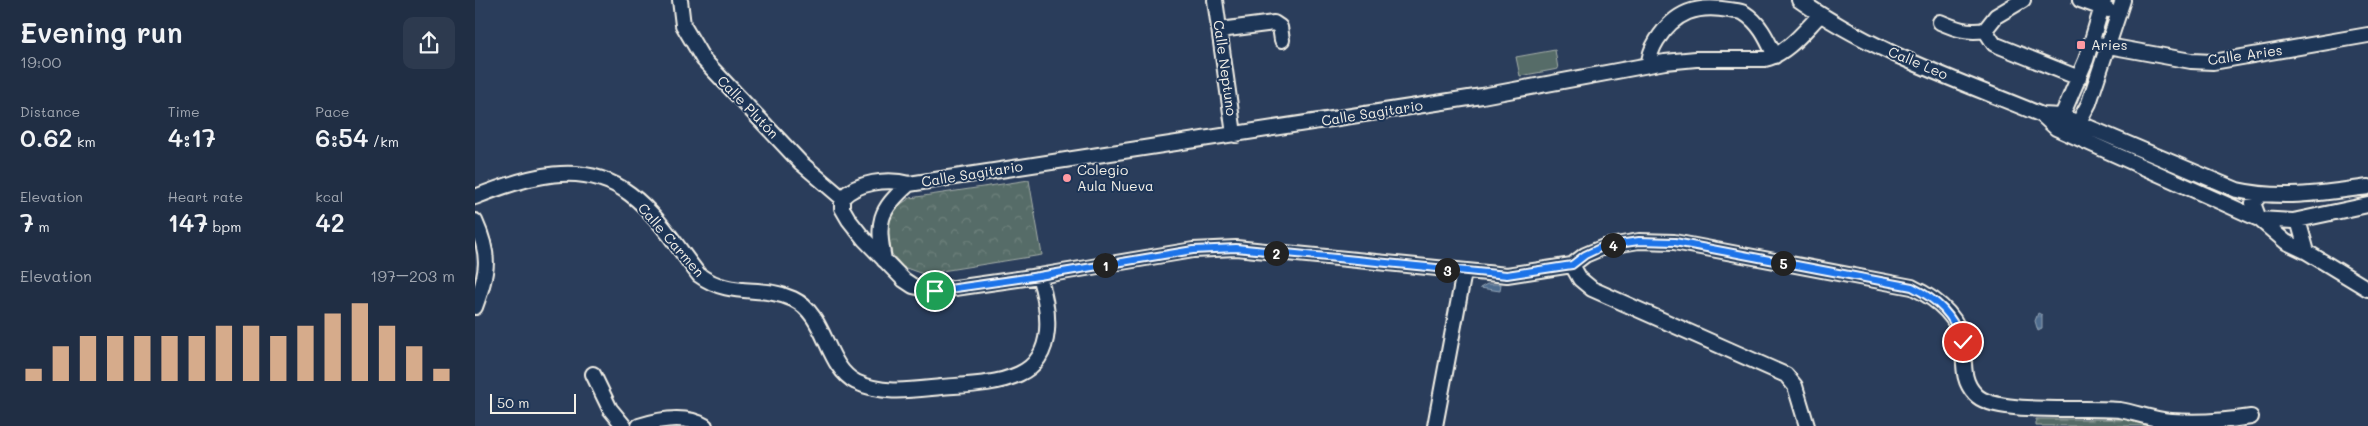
<!DOCTYPE html>
<meta charset="utf-8">
<style>
body{margin:0;font-family:Mali,sans-serif;background:#2d3a4f;color:#f1f3f6;height:100vh;display:flex;flex-direction:column;font-size:19px;white-space:nowrap}
*{box-sizing:border-box;margin:0}
p{font-size:16px;color:#a2a8b2}
.icon{flex:none;width:28px;height:28px;fill:none;stroke:currentColor;stroke-width:2;stroke-linecap:round;stroke-linejoin:round}
.map{position:relative;flex:1;overflow:hidden}
.panel{display:flex;flex-direction:column;background:#202e44;width:475px}
.panel>*{flex:none}
.scale{position:absolute;left:15px;bottom:12px;width:86px;box-sizing:border-box;padding-left:5px;border:2px solid #f4f1e8;border-top:0;font-size:14px;line-height:18px;white-space:nowrap;color:#f4f1e8;-webkit-text-stroke:4px #1d3557;paint-order:stroke}
.pin{position:absolute;display:grid;place-items:center;width:42px;height:42px;color:#fff;margin:-21px;border:2px solid #fff;border-radius:50%;box-shadow:0 1px 5px #0007}
.km{position:absolute;width:25px;height:25px;margin:-12px;border-radius:50%;background:#222;color:#fff;font-size:14px;line-height:25px;text-align:center}
.round{display:grid;place-items:center;flex:none;width:52px;height:52px;border-radius:10px;background:#2d3a4f}
.summary{display:flex;align-items:center;justify-content:space-between;height:85px;padding:0 20px}
h1{font-size:28px;font-weight:600;line-height:38px}
.metrics{display:grid;grid-template-columns:repeat(3,1fr);gap:8px;height:85px;padding:5px 20px}
.metrics div{display:grid;align-content:center}
.metrics b{font-size:25px;font-weight:600}
.metrics small{font-size:14px;font-weight:400}
.metrics p{font-size:14px}
.chart{height:140px;padding:10px 20px}
.chart p{display:flex;justify-content:space-between}
.chart svg{width:100%;height:90px;margin-top:5px;stroke:#d6ab8b;stroke-width:6}
main{display:flex;flex:1;min-height:0}
.map>svg:first-child{display:block}
</style>
<main>
<section class="panel">
<div class="summary"><div><h1>Evening run</h1><p>19:00</p></div><a class="round"><svg class="icon" aria-label="share" viewBox="0 0 24 24"><path d="M12 15V3M7 8l5-5 5 5M5 13v7h14v-7"/></svg></a></div>
<div class="metrics">
<div><p>Distance</p><b>0.62<small> km</small></b></div>
<div><p>Time</p><b>4:17</b></div>
<div><p>Pace</p><b>6:54<small> /km</small></b></div>
</div>
<div class="metrics">
<div><p>Elevation</p><b>7<small> m</small></b></div>
<div><p>Heart rate</p><b>147<small> bpm</small></b></div>
<div><p>kcal</p><b>42</b></div>
</div>
<div class="chart"><p><span>Elevation</span>197–203 m</p>
<svg viewBox="0 0 160 44" preserveAspectRatio="none"><path d="M5 44V38M15 44V27M25 44V22M35 44V22M45 44V22M55 44V22M65 44V22M75 44V17M85 44V17M95 44V22M105 44V17M115 44V11M125 44V6M135 44V17M145 44V27M155 44V38"/></svg>
</div>
</section>
<div class="map">
<svg width="1893" height="426" viewBox="0 0 1893 426">
<defs>
<pattern id="forest-firs" width="22" height="20" patternUnits="userSpaceOnUse" patternTransform="scale(1.25)"><rect width="22" height="20" fill="#566c67"/><path d="M5 1l3.5 6h-7zM16 11l3.5 6h-7z" fill="#6f817d"/></pattern>
<pattern id="park-crowns" width="20" height="18" patternUnits="userSpaceOnUse" patternTransform="scale(1.25)"><rect width="20" height="18" fill="#566c67"/><path d="M2 6a3 3 0 1 1 6 0M12 15a3 3 0 1 1 6 0" fill="none" stroke="#6f817d"/></pattern>
<pattern id="water-waves" width="16" height="10" patternUnits="userSpaceOnUse" patternTransform="scale(1.25)"><rect width="16" height="10" fill="#4f6d8f"/><path d="M0 5q4-4 8 0t8 0" fill="none" stroke="#69829f"/></pattern>
</defs>
<rect width="100%" height="100%" fill="#2a3d5b"/>
<filter id="ink" filterUnits="userSpaceOnUse"><feTurbulence type="fractalNoise" baseFrequency=".02" numOctaves="2"/><feDisplacementMap in="SourceGraphic" scale="10" xChannelSelector="R" yChannelSelector="G"/><feConvolveMatrix kernelMatrix="1 2 1 2 8 2 1 2 1" color-interpolation-filters="sRGB"/></filter>
<g filter="url(#ink)">
<path fill="url(#forest-firs)" stroke="#a5aea8" d="M 1561,419 L 1655,419 L 1695,426 L 1561,426 Z"/>
<path fill="url(#park-crowns)" stroke="#a5aea8" d="M 554,180 L 567,255 L 448,274 L 428,267 L 417,254 L 412,231 L 417,210 L 435,198 Z"/>
<path fill="#566c67" stroke="#a5aea8" d="M 1080,50 L 1083,69 L 1045,76 L 1041,57 Z"/>
<path fill="url(#water-waves)" stroke="#91a2b3" d="M 1012,284 L 1026,284 L 1025,291 L 1005,288 Z
M 1563,313 L 1567,315 L 1567,329 L 1563,331 L 1560,321 Z"/>
<g fill="none" stroke-linecap="round" stroke-linejoin="round">
<g stroke="#f4f1e8" stroke-width="18">
<path id="minor" d="M 205,0 L 208,25 L 228,59 L 326,163 L 367,198
M 740,0 L 758,127 L 761,135
M 1324,0 C 1397,52 1485,81 1567,115 L 1581,128 L 1784,219 L 1818,221 L 1893,205
M 1548,0 L 1521,16 L 1510,30 L 1519,44 L 1604,78
M 1605,0 L 1633,10
M 1345,15 C 1330,30 1312,54 1290,59 L 1221,59 L 1190,62 L 1007,96 L 434,184 C 413,178 382,182 367,198 L 367,208 L 374,220 L 389,239 L 429,280 L 438,286 L 459,291 L 564,276 L 718,250 L 761,248 L 1032,275 L 1097,265 L 1110,255 L 1129,247 L 1164,241 L 1199,242 L 1437,287 C 1460,298 1484,316 1488,344 C 1490,363 1486,379 1500,394 C 1519,416 1613,406 1645,410 C 1662,413 1679,420 1697,421 C 1723,423 1750,421 1776,417
M 1465,22 C 1481,29 1492,33 1510,30
M 745,30 L 799,23 L 805,27 L 807,40
M 1617,43 L 1716,61 L 1738,62 L 1893,35
M 1174,65 C 1174,55 1177,48 1182,40 C 1200,12 1222,4 1254,10 C 1259,11 1265,11 1269,13 C 1285,23 1292,39 1300,56
M 1567,115 L 1587,116 L 1762,190 C 1806,200 1849,193 1893,187
M 1583,125 L 1611,60 L 1629,0
M 1599,131 L 1614,103 L 1648,0
M 1786,194 L 1778,203 L 1784,219 L 1811,242 L 1832,252 L 1893,289
M 0,197 C 50,177 108,158 155,194 C 183,215 203,248 224,275 C 257,299 286,284 318,299 C 352,315 350,366 381,382 C 408,395 436,390 466,387 C 491,385 520,385 544,374 C 582,357 574,308 564,276
M 1823,220 L 1832,252
M 0,221 C 16,256 13,272 0,307
M 409,260 C 402,222 403,211 434,184
M 1097,265 L 1105,279 L 1117,289 L 1311,375 L 1320,386 L 1332,426
M 118,374 L 135,409 L 149,426
M 164,426 C 185,419 210,414 230,426
M 960,426 L 989,272"/>
</g>
<use href="#minor" stroke="#1d3557" stroke-width="14"/>
</g>
</g>
<g fill="none" stroke-linecap="round" stroke-linejoin="round" filter="url(#ink)">
<g stroke="#fff" stroke-width="10">
<path id="route" d="M 460,291 L 564,276 L 718,250 L 761,248 L 1032,275 L 1097,265 L 1110,255 L 1129,246 L 1164,241 L 1200,242 L 1437,287 C 1463,300 1478,315 1488,342"/>
</g>
<use href="#route" stroke="#1a73e8" stroke-width="6"/>
</g>
<g fill="#ff9aa2" stroke="#1d3557" stroke-width="2">
<rect x="1601" y="40" width="10" height="10" rx="2.5"/>
<circle cx="592" cy="178" r="5"/>
</g>
<g text-anchor="middle" stroke-width="4" stroke-linejoin="round" paint-order="stroke">
<g font-size="14" fill="#f4f1e8" stroke="#1d3557" text-anchor="start">
<text x="1616" y="50">Aries</text>
<text x="602" y="175">Colegio<tspan x="602" dy="16">Aula Nueva</tspan></text>
</g>
<g font-size="14" fill="#f4f1e8" stroke="#1d3557">
<text transform="translate(1770 55) rotate(-8)" y="5">Calle Aries</text>
<text transform="translate(1443 63) rotate(23)" y="5">Calle Leo</text>
<text transform="translate(750 68) rotate(82)" y="5">Calle Neptuno</text>
<text transform="translate(273 107) rotate(46)" y="5">Calle Plutón</text>
<text transform="translate(897 113) rotate(-9)" y="5">Calle Sagitario</text>
<text transform="translate(497 174) rotate(-9)" y="5">Calle Sagitario</text>
<text transform="translate(196 240) rotate(49)" y="5">Calle Carmen</text>
</g>
</g>
</svg>
<div class="scale">50 m</div>
<div class="pin" style="left:460px;top:291px;background:#1e9e55"><svg class="icon" aria-label="arrive" viewBox="0 0 24 24"><path d="M6 21V4h12l-3 4 3 4H6"/></svg></div>
<div class="pin" style="left:1488px;top:342px;background:#d93025"><svg class="icon" aria-label="check" viewBox="0 0 24 24"><path d="M5 12l5 5 9-10"/></svg></div>
<b class="km" style="left:630px;top:265px">1</b>
<b class="km" style="left:801px;top:253px">2</b>
<b class="km" style="left:972px;top:270px">3</b>
<b class="km" style="left:1138px;top:245px">4</b>
<b class="km" style="left:1308px;top:263px">5</b>
</div>
</main>
